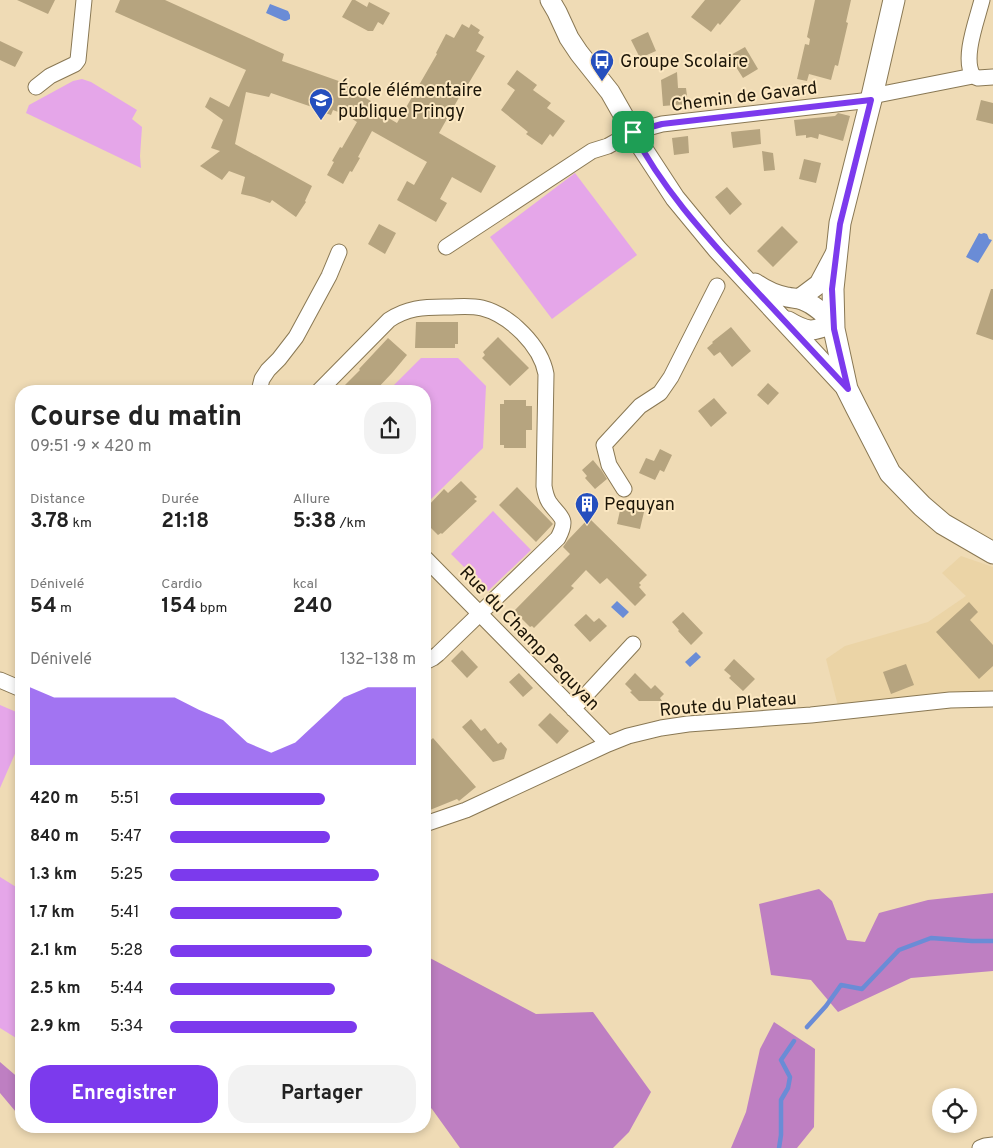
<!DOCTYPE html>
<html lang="fr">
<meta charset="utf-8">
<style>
body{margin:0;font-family:Overpass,sans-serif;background:#f2f2f2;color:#222;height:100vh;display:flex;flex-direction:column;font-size:19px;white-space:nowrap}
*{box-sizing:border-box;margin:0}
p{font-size:16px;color:#767676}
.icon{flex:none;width:28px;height:28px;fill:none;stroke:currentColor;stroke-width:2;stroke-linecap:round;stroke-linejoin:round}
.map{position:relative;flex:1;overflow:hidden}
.side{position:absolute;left:15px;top:385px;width:416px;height:748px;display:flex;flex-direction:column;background:#fff;border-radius:20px;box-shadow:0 2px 8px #0003}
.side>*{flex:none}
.tools{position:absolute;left:932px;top:1088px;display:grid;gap:10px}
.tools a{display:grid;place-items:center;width:45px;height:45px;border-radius:50%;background:#fff;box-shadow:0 2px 8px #0003;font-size:25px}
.pin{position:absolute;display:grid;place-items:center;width:42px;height:42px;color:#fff;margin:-21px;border-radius:10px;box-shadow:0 2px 8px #0006}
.round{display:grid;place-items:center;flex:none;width:52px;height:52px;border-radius:20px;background:#f2f2f2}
.summary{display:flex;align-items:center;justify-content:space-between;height:85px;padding:0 15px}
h1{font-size:28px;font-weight:700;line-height:38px}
.figures{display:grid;grid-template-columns:repeat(3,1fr);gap:8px;height:85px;padding:5px 15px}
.figures div{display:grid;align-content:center}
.figures b{font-size:21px;font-weight:700}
.figures small{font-size:14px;font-weight:400}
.figures p{font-size:14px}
.chart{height:140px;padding:10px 15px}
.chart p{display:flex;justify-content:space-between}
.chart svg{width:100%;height:90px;margin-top:5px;fill:#7c3aed;opacity:.7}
.primary-button{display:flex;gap:10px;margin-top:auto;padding:10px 15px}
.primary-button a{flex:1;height:58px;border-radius:20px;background:#7c3aed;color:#fff;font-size:20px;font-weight:700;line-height:58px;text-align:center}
.primary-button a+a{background:#f2f2f2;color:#222}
ul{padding:0 15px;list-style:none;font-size:16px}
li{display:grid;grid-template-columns:80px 60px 1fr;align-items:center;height:38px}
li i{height:12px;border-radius:6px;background:#7c3aed}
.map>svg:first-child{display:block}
</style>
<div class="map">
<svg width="993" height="1148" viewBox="0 0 993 1148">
<rect width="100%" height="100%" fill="#efdbb5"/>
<path fill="#ebd4a6" d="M 961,556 L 993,567 L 993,693 L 838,706 L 826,659 L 845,646 L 928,622 L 966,596 L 942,573 Z"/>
<path fill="#e5a6e9" d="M 82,79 L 91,82 L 137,110 L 132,119 L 142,127 L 140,156 L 141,168 L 26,113 L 29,105 L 73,81 Z
M 575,173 L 637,255 L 552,319 L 490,237 Z
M 421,358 L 458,358 L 486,386 L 483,448 L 425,505 L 425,391 L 388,391 Z
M 493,511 L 531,550 L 488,591 L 451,554 Z
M 0,705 L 21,714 L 21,740 L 0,788 Z
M 0,877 L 21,890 L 21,1041 L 0,1028 Z"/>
<path fill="#be7fc2" d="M 819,889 L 832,901 L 847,940 L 865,942 L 879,913 L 928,900 L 993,893 L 993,971 L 911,978 L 838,1012 L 811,980 L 771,975 L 759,904 Z
M 425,954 L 428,957 L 536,1014 L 593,1012 L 651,1092 L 629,1132 L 613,1148 L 460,1148 L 432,1109 L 425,1102 Z
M 774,1022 L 815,1049 L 814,1127 L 797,1148 L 731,1148 L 746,1112 L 760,1049 Z
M 0,1062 L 21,1080 L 21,1118 L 0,1093 Z"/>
<path fill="#6a8cd6" d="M 270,4 L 288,11 L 290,15 L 290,19 L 286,21 L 284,21 L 266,13 Z
M 979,233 L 981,234 L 984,233 L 987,234 L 989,239 L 992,240 L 978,263 L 966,257 Z
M 617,601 L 629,612 L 623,618 L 611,607 Z
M 696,652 L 701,657 L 690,667 L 685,662 Z"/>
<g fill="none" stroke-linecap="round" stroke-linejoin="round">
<path stroke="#6a8cd6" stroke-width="4.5" d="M 807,1027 L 826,1006 L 841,985 L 862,989 L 899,950 L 931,938 L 972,941 L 993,941
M 779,1148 L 781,1135 L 781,1100 L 788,1088 L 790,1077 L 781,1060 L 794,1041"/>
</g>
<path fill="#b6a47f" d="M 17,0 L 55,0 L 48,14 Z
M 120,0 L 165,0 L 284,54 L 282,61 L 350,85 L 349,88 L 376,104 L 373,109 L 397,123 L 437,54 L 436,53 L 446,34 L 454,38 L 462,24 L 469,28 L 471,24 L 480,30 L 478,33 L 484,37 L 476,51 L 485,56 L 467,86 L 466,85 L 439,133 L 496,166 L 481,193 L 452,177 L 440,199 L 447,203 L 436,222 L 397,200 L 407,181 L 414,185 L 427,162 L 372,131 L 358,157 L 360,158 L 352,172 L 350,171 L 343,184 L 327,175 L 334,162 L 332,161 L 340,147 L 342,148 L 357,122 L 346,115 L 333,110 L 331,115 L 314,109 L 315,108 L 271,93 L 269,97 L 246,92 L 235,144 L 312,186 L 305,201 L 306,202 L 296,217 L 272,200 L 270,203 L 254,197 L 241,194 L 245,177 L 229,171 L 222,180 L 200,166 L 220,151 L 211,148 L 223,120 L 205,107 L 210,97 L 229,107 L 246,70 L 115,12 Z
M 352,0 L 355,0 L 367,7 L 369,2 L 390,13 L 383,25 L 378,22 L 373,31 L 368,31 L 342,17 Z
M 705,0 L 741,0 L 720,25 L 718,23 L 711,32 L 691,17 Z
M 815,0 L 851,0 L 846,22 L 848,23 L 838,66 L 835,65 L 831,80 L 809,74 L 807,81 L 797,79 L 805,44 L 809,45 L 810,39 L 807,37 Z
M 648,32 L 656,51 L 640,58 L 631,40 Z
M 0,41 L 23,52 L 15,67 L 0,60 Z
M 745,47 L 758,69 L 743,78 L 729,56 Z
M 517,70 L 537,85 L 533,90 L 551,103 L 547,108 L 565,121 L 553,137 L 550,134 L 542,145 L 526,134 L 528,132 L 501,110 L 515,90 L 507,84 Z
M 677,72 L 678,88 L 686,88 L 688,104 L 663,106 L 661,80 Z
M 981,100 L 993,103 L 993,124 L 976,120 Z
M 838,113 L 850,116 L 843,141 L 819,134 L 818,139 L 811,137 L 806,138 L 806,135 L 796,136 L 794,120 L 835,116 Z
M 760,129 L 761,144 L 733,148 L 731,132 Z
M 688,136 L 689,153 L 674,155 L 672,138 Z
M 762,151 L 773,153 L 775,170 L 764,171 Z
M 804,159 L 821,163 L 816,183 L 799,179 Z
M 727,187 L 742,204 L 730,215 L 715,197 Z
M 379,224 L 396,233 L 385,254 L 368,244 Z
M 782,226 L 798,242 L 773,267 L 757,251 Z
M 991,289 L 993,289 L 993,340 L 976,334 Z
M 416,322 L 458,322 L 458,344 L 455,344 L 455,348 L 415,348 Z
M 731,327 L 751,351 L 732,367 L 720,352 L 714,356 L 707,348 L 713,343 L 712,342 Z
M 498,337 L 529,368 L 510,386 L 482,358 L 485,355 L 483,352 Z
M 388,338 L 407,355 L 392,373 L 375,391 L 339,391 L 360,370 L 359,369 Z
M 768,383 L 779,393 L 768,405 L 757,395 Z
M 714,398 L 727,413 L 711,427 L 698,411 Z
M 504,400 L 526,400 L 526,406 L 532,406 L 532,430 L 526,430 L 526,448 L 504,448 L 504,445 L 500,445 L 500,404 L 504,404 Z
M 660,449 L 672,455 L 664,472 L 660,470 L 655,480 L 639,473 L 646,458 L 654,461 Z
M 593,460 L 602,471 L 607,479 L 595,489 L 585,478 L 587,476 L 582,470 Z
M 461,481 L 477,497 L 474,499 L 477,501 L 442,534 L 441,533 L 438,535 L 425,522 L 425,517 L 431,511 L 427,507 L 444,489 L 448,493 Z
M 517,487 L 553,524 L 536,542 L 499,505 Z
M 621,506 L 644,512 L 640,529 L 617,524 Z
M 589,518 L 647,575 L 639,583 L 641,585 L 639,587 L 646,595 L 635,606 L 607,578 L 600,584 L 586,570 L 571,586 L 574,588 L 534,628 L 532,626 L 530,627 L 514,611 L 570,554 L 563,547 L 568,540 Z
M 969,602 L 978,612 L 970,620 L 993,645 L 993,666 L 979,679 L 936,632 Z
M 683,612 L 703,633 L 691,645 L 678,631 L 679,630 L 672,622 Z
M 586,614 L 594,622 L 599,618 L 607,626 L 590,642 L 574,625 Z
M 462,650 L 478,667 L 467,678 L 451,661 Z
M 734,659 L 755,679 L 743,691 L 729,678 L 731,676 L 724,670 Z
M 906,664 L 914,685 L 891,694 L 883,672 Z
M 519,673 L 533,688 L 523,697 L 509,682 Z
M 635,673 L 651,689 L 655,685 L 664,694 L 660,698 L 662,701 L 638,701 L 639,701 L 630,692 L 632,691 L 625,684 Z
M 550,713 L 569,731 L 557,744 L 538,725 Z
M 471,719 L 481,731 L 485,728 L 498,744 L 501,742 L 507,749 L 504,759 L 493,762 L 462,727 Z
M 433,738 L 476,787 L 459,801 L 457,799 L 425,812 L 425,745 Z"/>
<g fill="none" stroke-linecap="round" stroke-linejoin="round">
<g stroke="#897854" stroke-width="17">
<path id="minor" d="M 973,76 C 962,58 977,20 982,0
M 36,87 L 50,76 L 75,64 L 78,60 L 84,0
M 872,96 L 973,76 L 978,78 L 993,77
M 446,247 L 592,151 L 608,146 L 633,132 L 662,124 L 871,100
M 259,391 L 262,379 L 268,370 L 279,359 L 296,337 L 329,276 L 339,252
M 319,391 L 389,320 C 407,308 423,307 444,307 C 457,307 470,305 482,308 C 510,315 541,346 546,374 L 544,486 C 545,492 546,497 549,502 C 560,518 569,517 558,538 L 438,654 L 433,658 L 425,662
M 624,489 L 609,465 L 604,445 L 640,406 L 660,393 L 671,377 L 717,286
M 425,558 L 608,744
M 0,680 L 21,689
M 573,709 L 633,644
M 425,824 L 466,810 L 608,744 L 628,736 L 661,728 L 688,724 L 811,715 L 950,700 L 993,699
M 980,1148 L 985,1146 L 993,1145"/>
</g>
<g stroke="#897854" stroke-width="21">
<path id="tertiary" d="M 550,0 L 557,12 L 569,38 L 579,53 L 610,92 L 639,143 L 675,198 L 717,249 L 847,389
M 755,283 C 765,290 775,295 787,297 C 791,298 795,298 799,299 C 812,302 824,314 834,323 C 813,332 808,333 788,321
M 799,299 L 819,284 L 836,252"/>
</g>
<g stroke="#897854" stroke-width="23">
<path id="secondary" d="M 894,0 L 872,96 L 840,223 L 833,289 L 834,329 L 847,389 L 856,407 L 890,473 L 922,506 L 943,524 L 993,553"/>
</g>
<use href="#minor" stroke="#fff" stroke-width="15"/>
<use href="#tertiary" stroke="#fff" stroke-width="19"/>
<use href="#secondary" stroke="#fff" stroke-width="21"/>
</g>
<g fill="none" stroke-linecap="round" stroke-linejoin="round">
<g stroke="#fff" stroke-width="10">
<path id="route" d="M 871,100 L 840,224 L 832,289 L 834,329 L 848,389 C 815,354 782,318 749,283 C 706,236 662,189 633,132 L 662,124 Z"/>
</g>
<use href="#route" stroke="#7c3aed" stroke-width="6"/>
</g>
<defs>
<g id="bus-pin" transform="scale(1.25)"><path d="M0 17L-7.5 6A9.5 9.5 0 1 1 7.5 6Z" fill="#254fbe" stroke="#fce8c2"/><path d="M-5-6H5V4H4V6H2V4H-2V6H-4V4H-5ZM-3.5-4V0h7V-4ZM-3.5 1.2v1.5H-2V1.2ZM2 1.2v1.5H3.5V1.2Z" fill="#fff"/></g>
<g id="school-pin" transform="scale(1.25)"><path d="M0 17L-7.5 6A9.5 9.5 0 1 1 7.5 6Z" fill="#254fbe" stroke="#fce8c2"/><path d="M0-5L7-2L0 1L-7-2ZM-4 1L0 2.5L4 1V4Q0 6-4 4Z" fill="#fff"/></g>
<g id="building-pin" transform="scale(1.25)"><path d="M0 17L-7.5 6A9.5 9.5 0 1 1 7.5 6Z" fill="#254fbe" stroke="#fce8c2"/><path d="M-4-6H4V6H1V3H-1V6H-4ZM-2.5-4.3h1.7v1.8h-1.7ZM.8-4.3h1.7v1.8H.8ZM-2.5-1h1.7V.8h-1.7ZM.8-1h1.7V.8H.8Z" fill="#fff"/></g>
</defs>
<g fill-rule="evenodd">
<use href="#bus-pin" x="602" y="61"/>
<use href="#school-pin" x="321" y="100"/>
<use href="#building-pin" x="587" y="504"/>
</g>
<g text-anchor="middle" stroke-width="4" stroke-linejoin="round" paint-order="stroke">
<g font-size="18" fill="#1d1608" stroke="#fce8c2" text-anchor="start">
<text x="620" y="67">Groupe Scolaire</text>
<text x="338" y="96">École élémentaire<tspan x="338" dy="21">publique Pringy</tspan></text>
<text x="604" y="510">Pequyan</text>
</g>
<g font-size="18" fill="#1d1608" stroke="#fce8c2">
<text transform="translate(744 96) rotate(-7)" y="6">Chemin de Gavard</text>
<text transform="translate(530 638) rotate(46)" y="6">Rue du Champ Pequyan</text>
<text transform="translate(728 704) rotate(-5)" y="6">Route du Plateau</text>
</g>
</g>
</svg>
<div class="tools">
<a><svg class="icon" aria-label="locate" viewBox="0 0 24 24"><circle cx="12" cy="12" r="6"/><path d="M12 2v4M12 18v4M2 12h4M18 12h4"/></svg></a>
</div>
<div class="pin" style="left:633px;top:132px;background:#1e9e55"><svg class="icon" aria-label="arrive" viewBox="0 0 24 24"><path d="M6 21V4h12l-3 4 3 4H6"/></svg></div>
<section class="side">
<div class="summary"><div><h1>Course du matin</h1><p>09:51 · 9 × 420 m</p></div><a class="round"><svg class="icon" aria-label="share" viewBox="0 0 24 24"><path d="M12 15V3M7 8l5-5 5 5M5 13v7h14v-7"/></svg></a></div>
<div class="figures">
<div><p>Distance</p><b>3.78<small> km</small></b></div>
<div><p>Durée</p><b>21:18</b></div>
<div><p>Allure</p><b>5:38<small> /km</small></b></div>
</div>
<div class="figures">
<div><p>Dénivelé</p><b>54<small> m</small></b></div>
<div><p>Cardio</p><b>154<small> bpm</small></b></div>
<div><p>kcal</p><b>240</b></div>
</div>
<div class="chart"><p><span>Dénivelé</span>132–138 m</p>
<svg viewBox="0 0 160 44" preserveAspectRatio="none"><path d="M0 44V6L10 11L20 11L30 11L40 11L50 11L60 11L70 17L80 22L90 33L100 38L110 33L120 22L130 11L140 6L150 6L160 6V44z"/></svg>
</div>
<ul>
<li><b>420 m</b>5:51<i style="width:63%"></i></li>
<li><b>840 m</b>5:47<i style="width:65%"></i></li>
<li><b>1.3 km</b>5:25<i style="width:85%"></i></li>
<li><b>1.7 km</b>5:41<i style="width:70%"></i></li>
<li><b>2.1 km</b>5:28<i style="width:82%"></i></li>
<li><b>2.5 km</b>5:44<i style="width:67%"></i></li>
<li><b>2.9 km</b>5:34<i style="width:76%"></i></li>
</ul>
<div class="primary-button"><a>Enregistrer</a><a>Partager</a></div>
</section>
</div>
